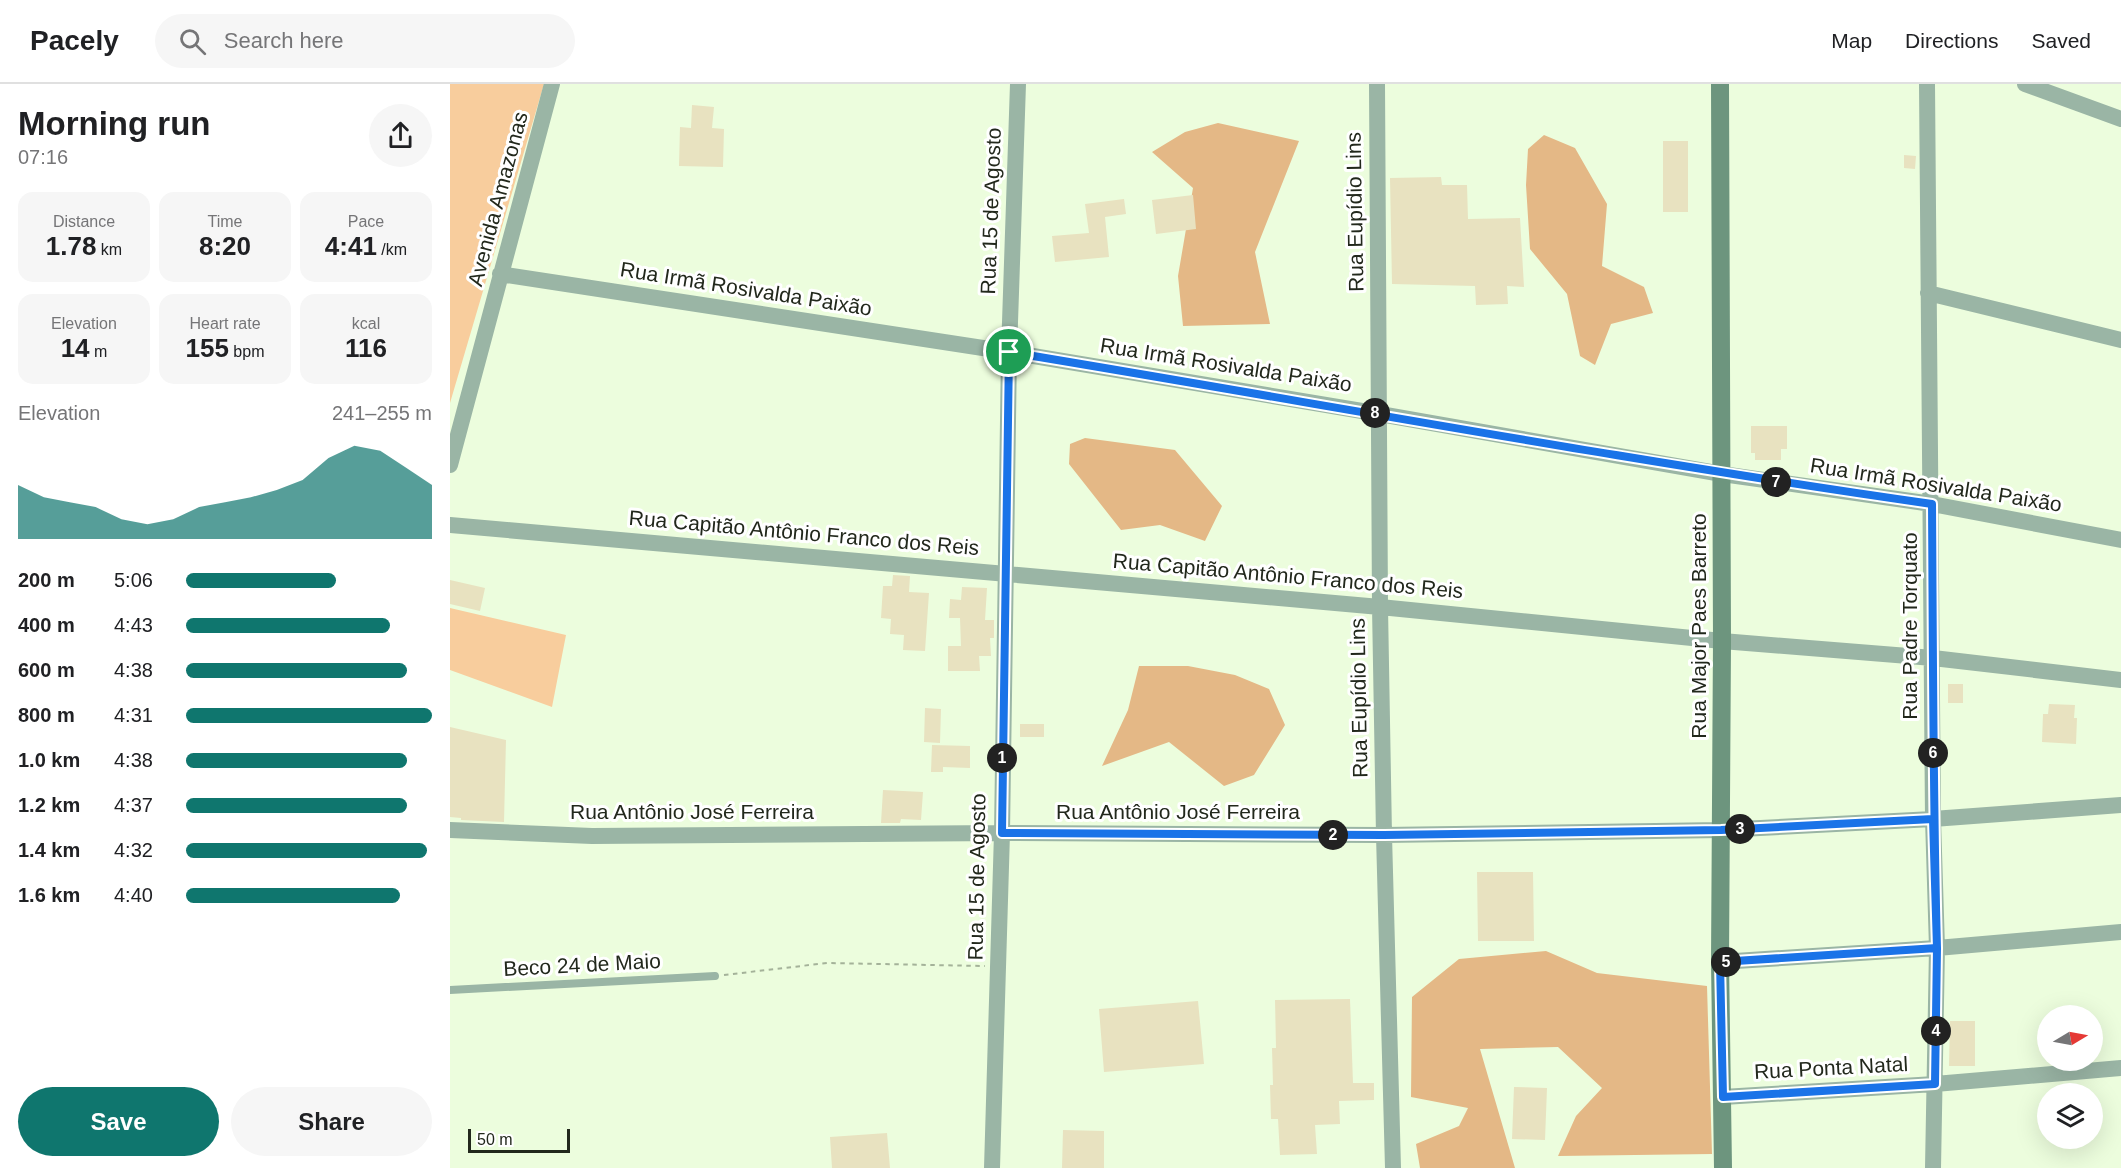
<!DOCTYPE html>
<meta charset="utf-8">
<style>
body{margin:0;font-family:Helvetica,sans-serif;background:#f6f6f6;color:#202124;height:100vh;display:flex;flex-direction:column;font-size:22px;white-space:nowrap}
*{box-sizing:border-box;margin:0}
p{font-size:20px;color:#757577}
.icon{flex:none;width:33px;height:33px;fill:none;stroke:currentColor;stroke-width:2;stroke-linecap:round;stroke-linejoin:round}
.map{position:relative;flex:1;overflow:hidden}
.panel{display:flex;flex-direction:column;background:#fff;width:450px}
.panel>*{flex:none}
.needle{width:39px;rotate:80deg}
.buttons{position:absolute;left:1587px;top:921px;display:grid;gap:12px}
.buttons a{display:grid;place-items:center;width:66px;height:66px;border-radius:50%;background:#fff;box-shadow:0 6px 24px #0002;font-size:30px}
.scale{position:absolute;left:18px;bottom:15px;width:102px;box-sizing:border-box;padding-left:6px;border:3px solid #22281c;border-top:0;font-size:16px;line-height:21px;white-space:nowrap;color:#22281c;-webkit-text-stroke:4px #fff;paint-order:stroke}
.pin{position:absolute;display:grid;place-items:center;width:51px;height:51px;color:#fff;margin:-26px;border:3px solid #fff;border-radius:50%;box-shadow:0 2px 6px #0007}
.km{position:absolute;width:30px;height:30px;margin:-15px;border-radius:50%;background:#222;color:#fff;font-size:16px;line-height:30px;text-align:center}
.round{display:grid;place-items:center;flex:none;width:63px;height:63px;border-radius:32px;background:#f6f6f6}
.head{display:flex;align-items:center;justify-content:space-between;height:102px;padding:0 18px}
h1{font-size:33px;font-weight:700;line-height:45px}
.stats{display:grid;grid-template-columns:repeat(3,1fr);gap:9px;height:102px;padding:6px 18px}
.stats div{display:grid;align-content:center;border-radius:15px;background:#f6f6f6;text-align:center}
.stats b{font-size:26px;font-weight:700}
.stats small{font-size:16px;font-weight:400}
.stats p{font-size:16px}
.chart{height:168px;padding:12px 18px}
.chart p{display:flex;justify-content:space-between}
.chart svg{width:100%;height:108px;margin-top:6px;fill:#0f766e;opacity:.7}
.action{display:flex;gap:12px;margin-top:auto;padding:12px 18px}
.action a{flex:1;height:69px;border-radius:36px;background:#0f766e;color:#fff;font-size:24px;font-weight:700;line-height:69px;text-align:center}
.action a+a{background:#f6f6f6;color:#202124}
ul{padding:0 18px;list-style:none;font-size:20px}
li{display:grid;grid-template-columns:96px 72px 1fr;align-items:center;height:45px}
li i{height:15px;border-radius:8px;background:#0f766e}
header{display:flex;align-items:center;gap:36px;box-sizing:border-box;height:84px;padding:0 30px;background:#fff;border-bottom:2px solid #e0e0e0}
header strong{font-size:28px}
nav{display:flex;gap:33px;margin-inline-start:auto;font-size:21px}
.search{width:420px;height:54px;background:#f6f6f6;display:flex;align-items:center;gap:15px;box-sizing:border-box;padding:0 21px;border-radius:33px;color:#757577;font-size:22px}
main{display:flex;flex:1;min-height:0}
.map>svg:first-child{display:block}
</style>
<header>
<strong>Pacely</strong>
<div class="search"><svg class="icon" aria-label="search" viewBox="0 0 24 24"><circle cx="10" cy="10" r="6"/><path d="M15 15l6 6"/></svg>Search here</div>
<nav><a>Map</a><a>Directions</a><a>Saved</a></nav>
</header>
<main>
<section class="panel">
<div class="head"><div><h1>Morning run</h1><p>07:16</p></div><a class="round"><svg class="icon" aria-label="share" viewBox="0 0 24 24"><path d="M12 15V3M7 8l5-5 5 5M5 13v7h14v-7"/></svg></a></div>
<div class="stats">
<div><p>Distance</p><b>1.78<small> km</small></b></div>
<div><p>Time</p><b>8:20</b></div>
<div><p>Pace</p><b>4:41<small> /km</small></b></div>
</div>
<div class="stats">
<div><p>Elevation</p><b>14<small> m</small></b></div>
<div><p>Heart rate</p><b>155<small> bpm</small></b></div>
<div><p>kcal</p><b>116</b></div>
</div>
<div class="chart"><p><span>Elevation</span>241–255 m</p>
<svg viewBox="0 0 160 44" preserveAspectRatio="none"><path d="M0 44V22L10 27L20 29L30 31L40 36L50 38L60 36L70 31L80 29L90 27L100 24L110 20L120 11L130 6L140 8L150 15L160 22V44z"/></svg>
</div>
<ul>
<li><b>200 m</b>5:06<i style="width:61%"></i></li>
<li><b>400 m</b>4:43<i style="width:83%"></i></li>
<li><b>600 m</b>4:38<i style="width:90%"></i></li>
<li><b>800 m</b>4:31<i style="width:100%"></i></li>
<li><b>1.0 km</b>4:38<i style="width:90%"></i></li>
<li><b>1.2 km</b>4:37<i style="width:90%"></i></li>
<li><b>1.4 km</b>4:32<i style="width:98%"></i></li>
<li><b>1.6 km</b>4:40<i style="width:87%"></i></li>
</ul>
<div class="action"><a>Save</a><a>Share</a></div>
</section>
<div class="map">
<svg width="1671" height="1084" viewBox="0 0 1671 1084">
<rect width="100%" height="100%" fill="#ecfddd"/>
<path fill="#f8cd9d" d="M 0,0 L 94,0 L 0,319 Z
M 0,524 L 116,551 L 102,623 L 0,586 Z"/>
<path fill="#e4b886" d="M 768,39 L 849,57 L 805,168 L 820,240 L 733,242 L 728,192 L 743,104 L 702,68 L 735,48 Z
M 1094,51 L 1125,64 L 1157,120 L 1152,182 L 1194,203 L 1203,229 L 1161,240 L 1145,281 L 1130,272 L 1117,210 L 1080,165 L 1076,101 L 1078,65 Z
M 635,354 L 725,366 L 772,422 L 755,457 L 710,441 L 671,446 L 619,380 L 620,360 Z
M 689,582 L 738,582 L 785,591 L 819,605 L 835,641 L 804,691 L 774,702 L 719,658 L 652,682 L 678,626 Z
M 1096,867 L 1147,889 L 1257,902 L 1262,1070 L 1108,1072 L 1126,1032 L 1152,1004 L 1108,963 L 1030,965 L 1065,1084 L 970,1084 L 966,1060 L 1009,1042 L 1018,1024 L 961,1013 L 962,913 L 1009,875 Z"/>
<path fill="#e8e2c0" d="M 242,21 L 264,23 L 262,44 L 274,45 L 273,83 L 229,82 L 230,43 L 241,44 Z
M 1213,57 L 1238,57 L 1238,128 L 1213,128 Z
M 1454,71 L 1466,72 L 1465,85 L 1454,84 Z
M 991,93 L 992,101 L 1017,101 L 1018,135 L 1070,134 L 1074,203 L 1057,202 L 1058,220 L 1026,221 L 1025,202 L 942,200 L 940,94 Z
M 743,111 L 746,145 L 706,150 L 702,116 Z
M 674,115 L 676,130 L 655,133 L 659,173 L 605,178 L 602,152 L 639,149 L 635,120 Z
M 1301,342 L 1337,342 L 1337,365 L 1331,365 L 1331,376 L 1305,376 L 1305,369 L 1301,369 Z
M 443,491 L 460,492 L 459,508 L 479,509 L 475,567 L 453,566 L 454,551 L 440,550 L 441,535 L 431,534 L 433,502 L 442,502 Z
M 0,496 L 35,504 L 30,527 L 0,520 Z
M 512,503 L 537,504 L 535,536 L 544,536 L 544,554 L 540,554 L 541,572 L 529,572 L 530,587 L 498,587 L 498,562 L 511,562 L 510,534 L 499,534 L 500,515 L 511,516 Z
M 1498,600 L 1513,600 L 1513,619 L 1498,619 Z
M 1599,620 L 1625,621 L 1624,634 L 1627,634 L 1626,660 L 1592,658 L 1593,630 L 1598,630 Z
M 475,624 L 491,625 L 490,659 L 474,658 Z
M 570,640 L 594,640 L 594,653 L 570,653 Z
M 0,643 L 56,656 L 54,738 L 11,736 L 11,734 L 0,733 Z
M 482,661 L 520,662 L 520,684 L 493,683 L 493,688 L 481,688 Z
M 433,706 L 473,708 L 471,736 L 451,735 L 450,739 L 431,739 Z
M 1027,788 L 1083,788 L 1084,857 L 1028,857 Z
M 900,915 L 903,999 L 924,999 L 924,1016 L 889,1017 L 890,1040 L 865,1041 L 867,1070 L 830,1071 L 828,1035 L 821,1035 L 820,1001 L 823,1001 L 822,964 L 826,964 L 825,916 Z
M 748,917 L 754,980 L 654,988 L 649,925 Z
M 1500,937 L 1525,937 L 1525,982 L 1499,982 Z
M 1064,1003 L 1097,1004 L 1095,1056 L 1062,1055 Z
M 613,1046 L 654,1047 L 654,1084 L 612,1084 Z
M 437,1049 L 440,1084 L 382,1084 L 380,1053 Z"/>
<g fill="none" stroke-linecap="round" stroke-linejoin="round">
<path stroke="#a4b299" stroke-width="2" stroke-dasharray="4.5 4.5" stroke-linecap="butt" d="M 274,891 L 377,879 L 535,882"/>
<path stroke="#9ab5a5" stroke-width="8" d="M 0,906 L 265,892"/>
<path stroke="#9ab5a5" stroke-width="16" d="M 927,0 L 930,523 L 934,751 L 943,1084
M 1477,0 L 1483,735 L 1487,864 L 1483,1084
M 1575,0 L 1671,35
M 50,190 L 559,268 L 930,330 L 1272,390 L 1482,420 L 1671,456
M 1478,209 L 1671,256
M 0,381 L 102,0
M 0,441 L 930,523 L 1272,557 L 1483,574 L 1671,596
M 0,746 L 142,752 L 552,749 L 934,751 L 1271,746 L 1483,735 L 1671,721
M 1270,878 L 1487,864 L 1671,848
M 1273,1013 L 1485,1000 L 1671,984
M 542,1084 L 552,749 L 559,268 L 568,0"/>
<path stroke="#6d957e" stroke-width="18" d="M 1270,0 L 1272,557 L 1270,878 L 1273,1084"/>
</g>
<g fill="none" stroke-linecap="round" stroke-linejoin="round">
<g stroke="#fff" stroke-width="12">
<path id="route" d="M 559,268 L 552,749 L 934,751 L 1271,746 L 1483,735 L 1487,864 L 1485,1000 L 1273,1013 L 1270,878 L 1487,864 C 1483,716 1483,568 1482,420 C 1173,376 867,319 559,268"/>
</g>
<use href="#route" stroke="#1a73e8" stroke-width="8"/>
</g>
<g text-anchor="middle" stroke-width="6" stroke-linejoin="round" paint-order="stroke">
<g font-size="21" fill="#22281c" stroke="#fff">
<text transform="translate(48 115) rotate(-75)" y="7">Avenida Amazonas</text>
<text transform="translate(541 127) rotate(-88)" y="7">Rua 15 de Agosto</text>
<text transform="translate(905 128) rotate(-91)" y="7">Rua Eupídio Lins</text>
<text transform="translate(296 205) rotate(9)" y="7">Rua Irmã Rosivalda Paixão</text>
<text transform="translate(776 281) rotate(9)" y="7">Rua Irmã Rosivalda Paixão</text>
<text transform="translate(1486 401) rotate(9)" y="7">Rua Irmã Rosivalda Paixão</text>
<text transform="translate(354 449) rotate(5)" y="7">Rua Capitão Antônio Franco dos Reis</text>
<text transform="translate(838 492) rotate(5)" y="7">Rua Capitão Antônio Franco dos Reis</text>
<text transform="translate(1249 542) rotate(-90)" y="7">Rua Major Paes Barreto</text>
<text transform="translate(1460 542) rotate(-90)" y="7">Rua Padre Torquato</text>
<text transform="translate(909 614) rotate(-91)" y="7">Rua Eupídio Lins</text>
<text x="242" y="735">Rua Antônio José Ferreira</text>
<text x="728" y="735">Rua Antônio José Ferreira</text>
<text transform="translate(527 793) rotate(-89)" y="7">Rua 15 de Agosto</text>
<text transform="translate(132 881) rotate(-3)" y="7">Beco 24 de Maio</text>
<text transform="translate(1381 984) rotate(-3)" y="7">Rua Ponta Natal</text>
</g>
</g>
</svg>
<div class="buttons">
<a><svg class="needle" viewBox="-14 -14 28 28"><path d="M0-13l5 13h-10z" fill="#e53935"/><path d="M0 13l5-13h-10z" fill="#757577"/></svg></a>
<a><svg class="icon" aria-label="layers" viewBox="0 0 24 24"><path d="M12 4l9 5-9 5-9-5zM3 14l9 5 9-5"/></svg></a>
</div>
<div class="scale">50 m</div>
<div class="pin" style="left:559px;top:268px;background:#1e9e55"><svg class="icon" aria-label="arrive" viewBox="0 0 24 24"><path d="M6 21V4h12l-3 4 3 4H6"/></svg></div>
<b class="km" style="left:552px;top:674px">1</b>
<b class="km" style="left:883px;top:751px">2</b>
<b class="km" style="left:1290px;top:745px">3</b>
<b class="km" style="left:1486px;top:947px">4</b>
<b class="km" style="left:1276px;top:878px">5</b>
<b class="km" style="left:1483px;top:669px">6</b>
<b class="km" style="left:1326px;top:398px">7</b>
<b class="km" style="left:925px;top:329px">8</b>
</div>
</main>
